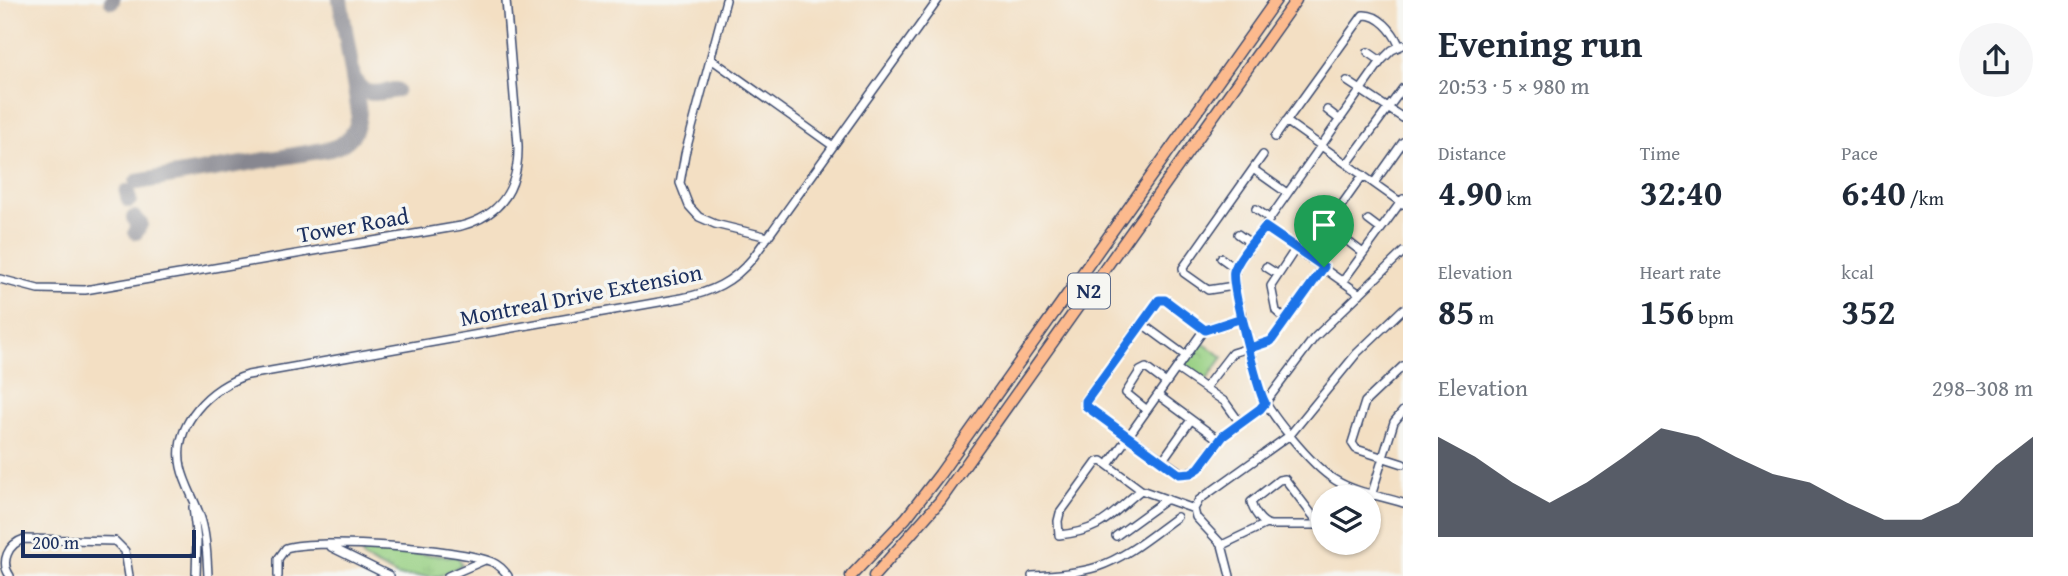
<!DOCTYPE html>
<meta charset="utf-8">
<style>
body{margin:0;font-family:"Gentium Book Plus",serif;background:#f6f6f7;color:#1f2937;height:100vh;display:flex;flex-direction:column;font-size:26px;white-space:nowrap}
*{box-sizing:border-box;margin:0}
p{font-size:23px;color:#747a83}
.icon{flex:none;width:38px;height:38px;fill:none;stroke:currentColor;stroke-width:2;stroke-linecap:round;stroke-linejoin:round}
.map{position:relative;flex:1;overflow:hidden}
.drawer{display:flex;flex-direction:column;background:#fff;width:665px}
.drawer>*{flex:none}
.buttons{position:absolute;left:1311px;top:485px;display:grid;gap:14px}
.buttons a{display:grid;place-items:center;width:70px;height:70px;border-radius:50%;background:#fff;box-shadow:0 2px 5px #0004;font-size:35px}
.scale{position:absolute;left:21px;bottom:18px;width:175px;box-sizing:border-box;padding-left:7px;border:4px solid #1b2f5e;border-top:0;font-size:19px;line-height:24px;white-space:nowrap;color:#1b2f5e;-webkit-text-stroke:5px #f6f6f2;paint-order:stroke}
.pin{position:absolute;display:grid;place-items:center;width:60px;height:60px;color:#fff;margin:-72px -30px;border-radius:50% 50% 50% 0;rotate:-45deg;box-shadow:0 0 7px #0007}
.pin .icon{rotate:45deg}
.round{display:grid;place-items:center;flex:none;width:74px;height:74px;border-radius:37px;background:#f6f6f7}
.overview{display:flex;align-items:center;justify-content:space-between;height:119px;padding:0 35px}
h1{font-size:38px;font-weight:600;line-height:52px}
.metrics{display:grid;grid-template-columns:repeat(3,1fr);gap:10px;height:119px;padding:7px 35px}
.metrics div{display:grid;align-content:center}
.metrics b{font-size:35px;font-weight:600}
.metrics small{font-size:19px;font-weight:400}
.metrics p{font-size:19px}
.chart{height:196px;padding:14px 35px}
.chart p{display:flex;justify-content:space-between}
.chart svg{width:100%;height:126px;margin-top:7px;fill:#111827;opacity:.7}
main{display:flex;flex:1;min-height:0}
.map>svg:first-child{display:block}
</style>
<main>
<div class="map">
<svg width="1403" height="576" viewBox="0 0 1403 576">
<defs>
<pattern id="grass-tufts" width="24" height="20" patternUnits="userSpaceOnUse" patternTransform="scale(1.75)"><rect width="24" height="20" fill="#98d083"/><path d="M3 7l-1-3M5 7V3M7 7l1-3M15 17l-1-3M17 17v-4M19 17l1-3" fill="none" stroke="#82b374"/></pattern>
<pattern id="park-crowns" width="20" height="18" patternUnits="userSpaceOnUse" patternTransform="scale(1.75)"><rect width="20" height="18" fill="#98d083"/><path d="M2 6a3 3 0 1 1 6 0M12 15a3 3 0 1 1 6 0" fill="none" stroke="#82b374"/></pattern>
</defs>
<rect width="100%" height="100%" fill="#f6f6f2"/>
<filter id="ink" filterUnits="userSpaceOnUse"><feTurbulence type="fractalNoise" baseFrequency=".0143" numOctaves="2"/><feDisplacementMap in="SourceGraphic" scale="14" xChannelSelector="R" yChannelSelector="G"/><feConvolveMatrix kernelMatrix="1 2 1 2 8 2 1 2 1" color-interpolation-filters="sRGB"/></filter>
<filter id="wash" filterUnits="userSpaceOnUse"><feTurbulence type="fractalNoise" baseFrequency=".00686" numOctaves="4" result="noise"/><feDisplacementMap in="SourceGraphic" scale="28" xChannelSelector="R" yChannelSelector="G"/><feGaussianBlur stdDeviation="1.57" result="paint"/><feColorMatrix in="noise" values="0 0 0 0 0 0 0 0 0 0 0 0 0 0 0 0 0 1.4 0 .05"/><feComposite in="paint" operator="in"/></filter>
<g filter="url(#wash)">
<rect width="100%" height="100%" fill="#f3dfc3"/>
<path fill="url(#grass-tufts)" stroke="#5a8070" stroke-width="2" d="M 365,550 L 458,557 L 462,565 L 440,576 L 398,576 L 363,558 L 362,553 Z"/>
<path fill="url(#park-crowns)" stroke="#5a8070" stroke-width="2" d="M 1201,342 L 1223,357 L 1205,382 L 1185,368 L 1184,364 Z"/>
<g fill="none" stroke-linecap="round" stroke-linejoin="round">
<path stroke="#878790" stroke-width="16" d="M 112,0 L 112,1
M 354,78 C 362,98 378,93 396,90
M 137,182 L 330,149 C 348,144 358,132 359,113 L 340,0
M 127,192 L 129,200
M 134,218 L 140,224 L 136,232"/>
</g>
</g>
<g filter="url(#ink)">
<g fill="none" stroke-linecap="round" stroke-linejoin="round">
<g stroke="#3b496d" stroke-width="10">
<path id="minor" d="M 726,0 L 685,154 L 680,183 L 689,206 L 699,217 L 715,224 L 768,237
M 1403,45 L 1392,50 L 1381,61 L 1237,265 L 1233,278 L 1258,387 C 1266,411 1313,467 1335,480 C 1354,492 1381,496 1403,503
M 1368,52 L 1381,61
M 711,59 L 833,146
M 1347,81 L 1403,118
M 1327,110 L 1340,120
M 1286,121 L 1403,204
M 1275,137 L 1363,15 C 1379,14 1393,31 1399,45
M 1347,164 L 1403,88
M 1253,169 L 1263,155
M 1374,183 L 1403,142
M 1256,209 L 1270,219
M 1368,220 L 1380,229
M 1265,227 L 1360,294
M 1238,234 L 1252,244
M 1350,243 L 1363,253
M 1306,255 L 1363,175
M 1221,258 L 1235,268
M 1266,267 L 1277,274
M 0,279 L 38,289 L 85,290 L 461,226 C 503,215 519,186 518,145 L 506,0
M 1343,281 L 1403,199
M 1234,286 L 1208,290 L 1184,273 L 1183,268 L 1253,169 L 1287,193
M 1286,320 L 1276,311 L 1271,286 L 1296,248
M 1141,323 L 1186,356
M 1205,330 L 1165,300 L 1159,300 L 1085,403 L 1087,407 L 1183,474 L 1199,468 L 1223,436 L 1263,406 L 1314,338 L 1403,252
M 1403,366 L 1365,402 L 1352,443 L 1356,449 L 1403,464
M 1177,369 L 1225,402 L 1240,423
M 1205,388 L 1232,353 L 1271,341 L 1323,267
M 1158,395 L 1219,440
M 1147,410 L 1126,393 L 1140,371 L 1146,368 L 1166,383
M 1162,461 L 1191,420
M 1108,465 L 1203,331 L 1210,327 L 1242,318
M 1141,490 L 1102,461 L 1097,462 L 1060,513 L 1058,521 L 1059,535 C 1104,530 1108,516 1141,490 L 1194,509
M 1368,506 L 1394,422 L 1403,411
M 193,507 L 197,541 L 196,576
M 1194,509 L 1199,500 L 1290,435 L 1357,353 L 1403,309
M 1194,509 L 1196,517 L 1222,545 L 1230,576
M 1320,525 L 1285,479 L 1279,480 L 1251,502 C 1253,511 1261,523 1270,525 L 1323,525
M 1116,536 L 1167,499
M 1222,545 L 1266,524
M 331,547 L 390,576
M 10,576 C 0,562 8,544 24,539 L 115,541 L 125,551 L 129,576
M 208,576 C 207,558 207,540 202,522 C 197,503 185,486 181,467 C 172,424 211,386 248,375 L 682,298 C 712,292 733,282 752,259 L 938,0
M 278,576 L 278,559 L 286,548 C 320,538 458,548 492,562 C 499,565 504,570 508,576
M 448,576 L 485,560
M 1032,576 C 1054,575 1077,573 1097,567 C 1127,557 1152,535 1177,517"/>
</g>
<g stroke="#3b496d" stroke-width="13">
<path id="highway" d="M 851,576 L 906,518 L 940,474 L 1276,0
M 874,576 L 940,501 L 1296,0"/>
</g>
<use href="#minor" stroke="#fff" stroke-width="7"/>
<use href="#highway" stroke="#fcba8e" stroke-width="10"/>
</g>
</g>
<g fill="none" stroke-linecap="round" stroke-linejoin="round" filter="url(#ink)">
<g stroke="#fff" stroke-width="14">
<path id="route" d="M 1324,267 L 1271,341 L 1250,348 L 1242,318 L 1205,330 L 1165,300 L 1159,300 L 1086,401 L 1086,406 L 1179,474 L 1191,473 L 1199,468 L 1223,436 L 1260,409 L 1265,403 C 1258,390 1230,283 1234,271 C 1239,256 1255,240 1265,227 L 1324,267"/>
</g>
<use href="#route" stroke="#1a73e8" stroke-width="9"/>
</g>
<g text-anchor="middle" stroke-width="7" stroke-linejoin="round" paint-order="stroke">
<rect fill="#f6f6f2" stroke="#5d6b8a" stroke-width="2" x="1068" y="273.5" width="42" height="35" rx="5"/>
<g font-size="21" font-weight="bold" fill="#1b2f5e">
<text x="1089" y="298">N2</text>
</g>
<g font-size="23" fill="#1b2f5e" stroke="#f6f6f2">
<text transform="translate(353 225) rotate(-10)" y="8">Tower Road</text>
<text transform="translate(581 295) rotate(-11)" y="8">Montreal Drive Extension</text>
</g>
</g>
</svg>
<div class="buttons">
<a><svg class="icon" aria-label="layers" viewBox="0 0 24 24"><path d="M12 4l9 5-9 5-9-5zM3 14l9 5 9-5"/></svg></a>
</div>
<div class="scale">200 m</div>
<div class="pin" style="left:1324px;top:267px;background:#1e9e55"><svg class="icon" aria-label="arrive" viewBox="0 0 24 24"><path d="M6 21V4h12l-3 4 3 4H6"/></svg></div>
</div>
<section class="drawer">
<div class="overview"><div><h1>Evening run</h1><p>20:53 · 5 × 980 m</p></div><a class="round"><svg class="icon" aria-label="share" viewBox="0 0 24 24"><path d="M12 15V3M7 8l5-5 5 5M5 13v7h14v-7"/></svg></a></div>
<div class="metrics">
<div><p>Distance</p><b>4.90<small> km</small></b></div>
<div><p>Time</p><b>32:40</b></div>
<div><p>Pace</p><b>6:40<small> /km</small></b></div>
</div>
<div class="metrics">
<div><p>Elevation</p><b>85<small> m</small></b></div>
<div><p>Heart rate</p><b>156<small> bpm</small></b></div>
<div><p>kcal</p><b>352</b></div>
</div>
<div class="chart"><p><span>Elevation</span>298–308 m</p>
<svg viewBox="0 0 160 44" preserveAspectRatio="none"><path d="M0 44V9L10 16L20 25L30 32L40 25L50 16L60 6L70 9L80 16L90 22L100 25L110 32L120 38L130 38L140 32L150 19L160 9V44z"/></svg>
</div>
</section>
</main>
